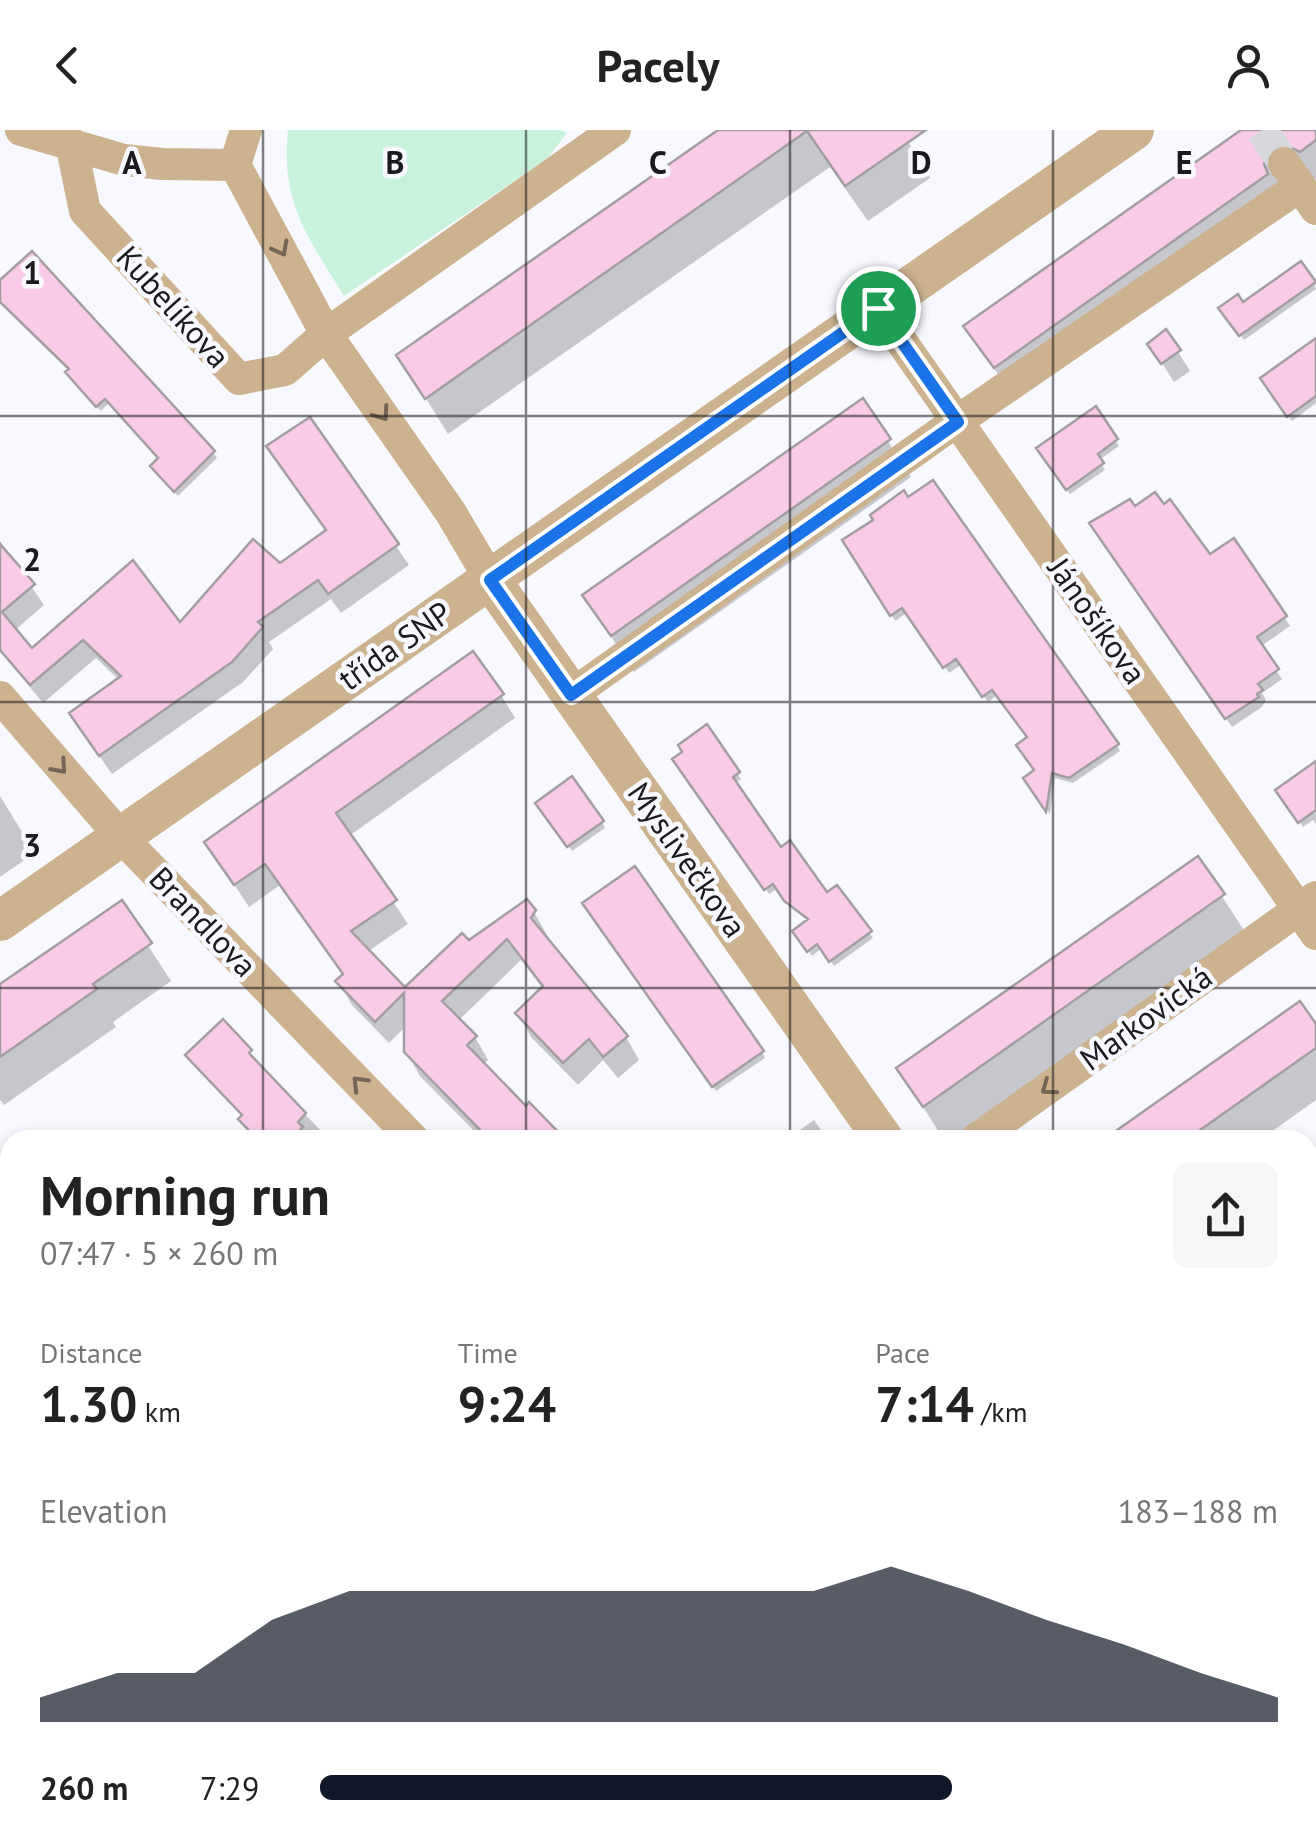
<!DOCTYPE html>
<meta charset="utf-8">
<style>
body{margin:0;font-family:"PT Sans",sans-serif;background:#f6f6f6;color:#222;height:100vh;display:flex;flex-direction:column;font-size:38px;white-space:nowrap}
*{box-sizing:border-box;margin:0}
p{font-size:32px;color:#767676}
.icon{flex:none;width:55px;height:55px;fill:none;stroke:currentColor;stroke-width:2;stroke-linecap:round;stroke-linejoin:round}
.map{position:relative;flex:1;overflow:hidden}
.panel{position:absolute;left:0px;top:1000px;width:1318px;height:718px;display:flex;flex-direction:column;background:#fff;border-radius:30px 30px 0 0;box-shadow:0 5px 15px #0003}
.panel>*{flex:none}
.pin{position:absolute;display:grid;place-items:center;width:85px;height:85px;color:#fff;margin:-42px;border:5px solid #fff;border-radius:50%;box-shadow:0 2px 10px #0007}
.round{display:grid;place-items:center;flex:none;width:105px;height:105px;border-radius:15px;background:#f6f6f6}
.overview{display:flex;align-items:center;justify-content:space-between;height:170px;padding:0 40px}
h1{font-size:55px;font-weight:800;line-height:75px}
.stats{display:grid;grid-template-columns:repeat(3,1fr);gap:15px;height:170px;padding:10px 40px}
.stats div{display:grid;align-content:center}
.stats b{font-size:50px;font-weight:800}
.stats small{font-size:28px;font-weight:400}
.stats p{font-size:28px}
.chart{height:280px;padding:20px 40px}
.chart p{display:flex;justify-content:space-between}
.chart svg{width:100%;height:180px;margin-top:10px;fill:#111827;opacity:.7}
ul{padding:0 40px;list-style:none;font-size:32px}
li{display:grid;grid-template-columns:160px 120px 1fr;align-items:center;height:75px}
li i{height:25px;border-radius:12px;background:#111827}
header{display:flex;justify-content:space-between;align-items:center;height:130px;padding:0 40px;background:#fff;font-size:45px;font-weight:800}
.map>svg:first-child{display:block}
</style>
<header><svg class="icon" aria-label="back" viewBox="0 0 24 24"><path d="M15 5l-7 7 7 7"/></svg>Pacely<svg class="icon" aria-label="person" viewBox="0 0 24 24"><circle cx="12" cy="8" r="4"/><path d="M4 21q1-7 8-7t8 7"/></svg></header>
<div class="map">
<svg width="1316" height="1717" viewBox="0 0 1316 1717">
<rect width="100%" height="100%" fill="#f8f9ff"/>
<path fill="#c9f2dd" d="M 288,0 L 560,0 L 567,3 L 547,29 L 344,166 C 308,108 280,71 288,0 Z"/>
<path fill="#0003" d="M 721,0 L 901,0 L 930,48 L 868,91 L 830,37 L 448,304 L 399,225 Z
M 1246,0 L 1316,0 L 1316,50 L 1313,48 L 1015,271 L 967,196 Z
M 1314,153 L 1316,159 L 1244,210 L 1222,178 Z
M 0,154 L 213,322 L 217,328 L 178,366 L 156,342 L 160,330 L 109,273 L 101,281 L 71,248 L 71,240 L 0,171 Z
M 1166,203 L 1190,241 L 1174,252 L 1150,214 Z
M 1316,212 L 1316,273 L 1292,291 L 1263,249 Z
M 862,271 L 911,347 L 634,542 L 585,466 Z
M 1095,280 L 1119,316 L 1099,330 L 1105,340 L 1070,364 L 1039,319 Z
M 309,290 L 409,435 L 341,483 L 331,469 L 269,512 L 273,519 L 243,552 L 112,644 L 84,604 L 119,550 L 96,528 L 43,573 L 0,521 L 0,411 L 44,475 L 14,501 L 32,521 L 132,434 L 180,496 L 280,436 L 328,402 L 281,337 Z
M 1097,403 L 1210,427 L 1233,411 L 1290,496 L 1260,517 L 1282,549 L 1262,563 L 1266,570 L 1262,577 L 1232,597 Z
M 845,411 L 1117,615 L 1120,621 L 1073,653 L 1055,648 L 1050,684 L 1026,649 L 1037,641 L 1030,609 L 997,565 L 988,572 L 962,534 L 949,543 L 908,482 L 895,491 Z
M 501,565 L 515,588 L 349,706 L 408,794 L 367,822 L 405,861 L 469,813 L 534,782 L 547,805 L 545,809 L 626,907 L 639,930 L 618,948 L 603,930 L 578,955 L 531,907 L 518,883 L 543,859 L 521,830 L 458,891 L 475,907 L 488,930 L 483,935 L 526,979 L 562,1010 L 483,1010 L 420,946 L 406,921 L 406,896 L 389,913 L 352,875 L 339,852 L 344,846 L 280,755 L 249,777 L 207,713 Z
M 707,598 L 741,649 L 735,653 L 780,720 L 826,766 L 837,758 L 873,808 L 834,836 L 822,818 L 812,826 L 795,801 L 809,792 L 791,777 L 778,758 L 769,764 L 679,635 Z
M 1316,651 L 1316,694 L 1313,690 L 1303,697 L 1278,661 Z
M 0,666 L 35,723 L 0,747 Z
M 539,673 L 602,692 L 605,698 L 572,721 Z
M 1198,729 L 1245,802 L 950,1010 L 944,1010 L 899,939 Z
M 121,774 L 171,851 L 113,892 L 116,897 L 4,975 L 0,970 L 0,858 Z
M 589,779 L 762,922 L 765,928 L 716,961 Z
M 1316,898 L 1316,970 L 1260,1010 L 1126,1010 Z
M 250,921 L 251,929 L 330,1010 L 256,1010 L 244,986 L 192,931 Z
M 814,990 L 828,1010 L 786,1010 Z
M 10,1025 L 10,1076 L 0,1062 L 0,1033 Z
M 0,1222 L 10,1235 L 10,1317 L 0,1304 Z
M 1316,1241 L 1316,1379 L 1308,1385 L 1308,1247 Z
M 0,1585 L 10,1599 L 7,1671 L 0,1660 Z
M 89,1708 L 96,1717 L 74,1717 L 88,1708 Z
M 258,1708 L 315,1708 L 322,1717 L 265,1717 Z
M 486,1708 L 541,1708 L 547,1717 L 493,1717 Z
M 785,1708 L 844,1708 L 850,1717 L 772,1717 Z
M 1173,1708 L 1228,1708 L 1235,1717 L 1178,1717 Z"/>
<path fill="#facbe8" stroke="#a49ea2" stroke-width="2.5" d="M 718,0 L 926,0 L 845,56 L 807,1 L 425,269 L 396,225 Z
M 1241,0 L 1316,0 L 1316,10 L 1300,22 L 1283,13 L 1272,17 L 1264,34 L 1268,44 L 994,238 L 963,196 Z
M 32,121 L 215,321 L 174,362 L 150,336 L 158,328 L 105,269 L 96,277 L 65,242 L 69,239 L 0,172 L 0,150 Z
M 1301,131 L 1316,152 L 1239,206 L 1218,178 L 1238,164 L 1243,172 Z
M 1166,199 L 1181,220 L 1161,234 L 1147,214 Z
M 1316,208 L 1316,266 L 1287,287 L 1260,248 Z
M 863,268 L 891,309 L 611,506 L 582,465 Z
M 1096,276 L 1118,309 L 1098,324 L 1104,333 L 1066,360 L 1036,318 Z
M 310,287 L 399,414 L 328,464 L 318,450 L 258,492 L 263,497 L 232,532 L 99,626 L 69,583 L 121,546 L 83,510 L 30,555 L 0,520 L 0,414 L 35,454 L 2,482 L 32,518 L 133,430 L 180,492 L 253,409 L 280,433 L 326,400 L 266,316 Z
M 933,350 L 1119,614 L 1069,648 L 1052,643 L 1046,682 L 1023,648 L 1034,640 L 1016,615 L 1027,607 L 992,560 L 982,567 L 956,529 L 943,538 L 902,478 L 890,486 L 842,410 L 873,390 L 870,385 L 904,360 L 908,367 Z
M 1155,362 L 1164,374 L 1170,369 L 1210,424 L 1234,408 L 1287,486 L 1257,507 L 1279,539 L 1258,554 L 1263,560 L 1257,564 L 1259,567 L 1225,589 L 1089,393 L 1130,369 L 1135,376 Z
M 473,521 L 504,564 L 336,683 L 397,770 L 351,801 L 405,857 L 462,803 L 469,810 L 527,769 L 536,780 L 531,788 L 628,906 L 603,927 L 589,909 L 563,933 L 515,883 L 543,856 L 507,809 L 442,871 L 477,906 L 467,915 L 526,976 L 529,972 L 566,1010 L 490,1010 L 404,922 L 404,863 L 375,892 L 335,851 L 343,844 L 265,734 L 234,755 L 204,712 Z
M 707,594 L 740,642 L 733,647 L 781,717 L 790,710 L 827,762 L 837,755 L 872,801 L 829,832 L 817,814 L 807,822 L 792,801 L 808,789 L 784,771 L 773,754 L 764,760 L 672,629 L 682,622 L 678,615 Z
M 1316,631 L 1316,680 L 1298,693 L 1275,660 Z
M 572,646 L 604,691 L 567,717 L 535,673 Z
M 1198,726 L 1225,764 L 923,977 L 896,938 Z
M 635,736 L 764,921 L 712,957 L 582,773 Z
M 122,770 L 152,813 L 93,854 L 97,859 L 0,927 L 0,854 Z
M 1300,871 L 1316,894 L 1316,918 L 1186,1010 L 1103,1010 Z
M 223,889 L 252,920 L 249,923 L 306,983 L 298,992 L 303,997 L 290,1010 L 258,1010 L 238,989 L 242,985 L 185,925 Z"/>
<g fill="none" stroke-linecap="round" stroke-linejoin="round">
<path stroke="#d7d8dd" stroke-width="32" stroke-dasharray="32 16" stroke-linecap="butt" d="M 1262,0 L 1284,33"/>
<path stroke="#ccb28f" stroke-width="32" d="M 21,0 L 124,30 L 162,34 L 235,35
M 246,0 L 235,35 L 326,204 L 451,383 L 490,449
M 71,13 L 85,81 L 239,249 L 285,240 L 326,204 L 615,0
M 1284,33 L 1316,79
M 878,178 L 1316,804
M 571,565 L 937,305 L 1300,56
M 0,567 L 121,707 L 414,1010
M 975,1010 L 1316,767
M 0,1136 L 10,1149
M 1308,1486 L 1316,1480
M 0,1698 L 10,1690
M 980,1717 L 993,1708"/>
<path stroke="#ccb28f" stroke-width="40" d="M 490,449 L 884,1010
M 0,791 L 1134,0
M 1308,1619 L 1316,1630"/>
</g>
<defs><path id="oneway-chevron" d="M-2-3.5L2.5 0L-2 3.5" fill="none" stroke-width="1.6" stroke-linecap="round" stroke-linejoin="round" transform="scale(2.5)"/></defs>
<g stroke="#746656">
<use href="#oneway-chevron" transform="translate(281 119) rotate(62)"/>
<use href="#oneway-chevron" transform="translate(382 284) rotate(55)"/>
<use href="#oneway-chevron" transform="translate(60 637) rotate(49)"/>
<use href="#oneway-chevron" transform="translate(359 953) rotate(-134)"/>
<use href="#oneway-chevron" transform="translate(1048 958) rotate(144)"/>
</g>
<g fill="none" stroke-linecap="round" stroke-linejoin="round">
<g stroke="#fff" stroke-width="20">
<path id="route" d="M 878,178 L 958,292 L 571,565 L 490,450 Z"/>
</g>
<use href="#route" stroke="#1a73e8" stroke-width="12"/>
</g>
<path fill="none" stroke="#1b1b1d" stroke-width="2.5" stroke-opacity="0.55" d="M 263,0 L 263,1010M 526,0 L 526,1010M 790,0 L 790,1010M 1053,0 L 1053,1010M 0,286 L 1316,286M 0,572 L 1316,572M 0,858 L 1316,858M 0,1145 L 10,1145M 1308,1145 L 1316,1145M 0,1431 L 10,1431M 1308,1431 L 1316,1431M 263,1708 L 263,1717M 526,1708 L 526,1717M 790,1708 L 790,1717M 1053,1708 L 1053,1717"/>
<g text-anchor="middle" stroke-width="9" stroke-linejoin="round" paint-order="stroke">
<g font-size="32" fill="#1b1b1d" stroke="#f8f9ff">
<text transform="translate(173 177) rotate(48)" y="11">Kubelíkova</text>
<text transform="translate(1097 491) rotate(55)" y="11">Jánošíkova</text>
<text transform="translate(395 516) rotate(-35)" y="11">třída SNP</text>
<text transform="translate(687 730) rotate(55)" y="11">Myslivečkova</text>
<text transform="translate(203 792) rotate(46)" y="11">Brandlova</text>
<text transform="translate(1146 888) rotate(-36)" y="11">Markovická</text>
</g>
</g>
<g font-size="32" text-anchor="middle" font-weight="bold" fill="#1b1b1d" stroke="#f8f9ff" stroke-width="9" stroke-linejoin="round" paint-order="stroke">
<text x="132" y="44">A</text>
<text x="395" y="44">B</text>
<text x="658" y="44">C</text>
<text x="921" y="44">D</text>
<text x="1184" y="44">E</text>
<text x="32" y="154">1</text>
<text x="32" y="441">2</text>
<text x="32" y="727">3</text>
</g>
</svg>
<div class="pin" style="left:878px;top:178px;background:#1e9e55"><svg class="icon" aria-label="arrive" viewBox="0 0 24 24"><path d="M6 21V4h12l-3 4 3 4H6"/></svg></div>
<section class="panel">
<div class="overview"><div><h1>Morning run</h1><p>07:47 · 5 × 260 m</p></div><a class="round"><svg class="icon" aria-label="share" viewBox="0 0 24 24"><path d="M12 15V3M7 8l5-5 5 5M5 13v7h14v-7"/></svg></a></div>
<div class="stats">
<div><p>Distance</p><b>1.30<small> km</small></b></div>
<div><p>Time</p><b>9:24</b></div>
<div><p>Pace</p><b>7:14<small> /km</small></b></div>
</div>
<div class="chart"><p><span>Elevation</span>183–188 m</p>
<svg viewBox="0 0 160 44" preserveAspectRatio="none"><path d="M0 44V38L10 32L20 32L30 19L40 12L50 12L60 12L70 12L80 12L90 12L100 12L110 6L120 12L130 19L140 25L150 32L160 38V44z"/></svg>
</div>
<ul>
<li><b>260 m</b>7:29<i style="width:66%"></i></li>
</ul>
</section>
</div>
